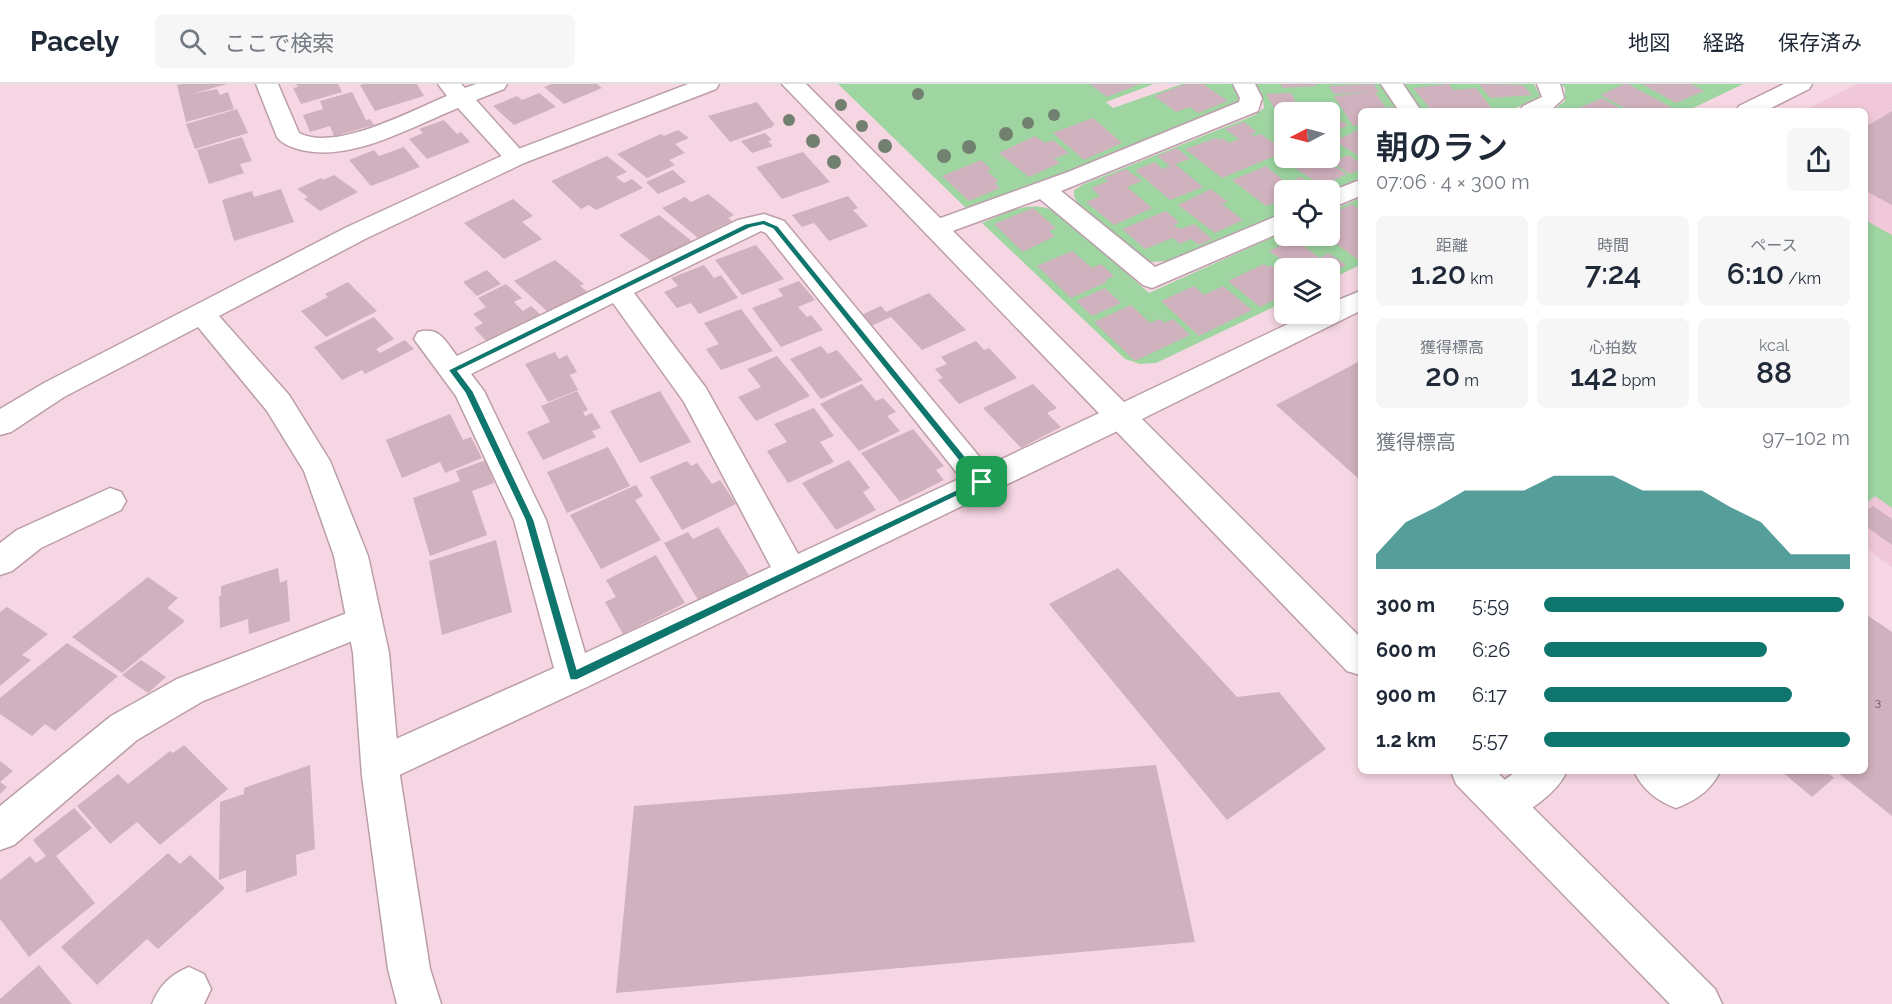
<!DOCTYPE html>
<html lang="ja">
<meta charset="utf-8">
<style>
body{margin:0;font-family:Raleway,"Noto Sans JP",sans-serif;background:#f6f6f7;color:#1f2937;height:100vh;display:flex;flex-direction:column;font-size:22px;white-space:nowrap}
*{box-sizing:border-box;margin:0}
p{font-size:20px;color:#747a83}
.icon{flex:none;width:33px;height:33px;fill:none;stroke:currentColor;stroke-width:2;stroke-linecap:round;stroke-linejoin:round}
.map{position:relative;flex:1;overflow:hidden}
.side{position:absolute;left:1358px;top:24px;width:510px;height:666px;display:flex;flex-direction:column;background:#fff;border-radius:9px;box-shadow:0 3px 9px #0003}
.side>*{flex:none}
.needle{width:39px;rotate:264deg}
.tools{position:absolute;left:1274px;top:18px;display:grid;gap:12px}
.tools a{display:grid;place-items:center;width:66px;height:66px;border-radius:9px;background:#fff;box-shadow:0 3px 9px #0003;font-size:30px}
.pin{position:absolute;display:grid;place-items:center;width:51px;height:51px;color:#fff;margin:-26px;border-radius:12px;box-shadow:0 3px 9px #0006}
.round{display:grid;place-items:center;flex:none;width:63px;height:63px;border-radius:9px;background:#f6f6f7}
.headline{display:flex;align-items:center;justify-content:space-between;height:102px;padding:0 18px}
h1{font-size:33px;font-weight:600;line-height:45px}
.figures{display:grid;grid-template-columns:repeat(3,1fr);gap:9px;height:102px;padding:6px 18px}
.figures div{display:grid;align-content:center;border-radius:9px;background:#f6f6f7;text-align:center}
.figures b{font-size:30px;font-weight:600}
.figures small{font-size:16px;font-weight:400}
.figures p{font-size:16px}
.chart{height:168px;padding:12px 18px}
.chart p{display:flex;justify-content:space-between}
.chart svg{width:100%;height:108px;margin-top:6px;fill:#0f766e;opacity:.7}
ul{padding:0 18px;list-style:none;font-size:20px}
li{display:grid;grid-template-columns:96px 72px 1fr;align-items:center;height:45px}
li i{height:15px;border-radius:8px;background:#0f766e}
header{display:flex;align-items:center;gap:36px;box-sizing:border-box;height:84px;padding:0 30px;background:#fff;border-bottom:2px solid #e0e1e3}
header strong{font-size:28px}
nav{display:flex;gap:33px;margin-inline-start:auto;font-size:21px}
.search{width:420px;height:54px;background:#f6f6f7;display:flex;align-items:center;gap:15px;box-sizing:border-box;padding:0 21px;border-radius:9px;color:#747a83;font-size:22px}
.map>svg:first-child{display:block}
</style>
<header>
<strong>Pacely</strong>
<div class="search"><svg class="icon" aria-label="search" viewBox="0 0 24 24"><circle cx="10" cy="10" r="6"/><path d="M15 15l6 6"/></svg>ここで検索</div>
<nav><a>地図</a><a>経路</a><a>保存済み</a></nav>
</header>
<div class="map">
<svg width="1892" height="920" viewBox="0 0 1892 920">
<rect width="100%" height="100%" fill="#f6d6e3"/>
<path fill="#f0c8d9" d="M 1857,0 L 1892,0 L 1892,483 L 1865,463 L 1864,27 L 1803,27 Z"/>
<path fill="#9ed5a1" fill-rule="evenodd" d="M 838,0 L 1154,0 L 1106,18 L 1113,24 L 1182,0 L 1233,0 L 1238,13 L 1238,22 L 968,126 Z
M 1255,0 L 1380,0 L 1398,27 L 1360,27 L 1360,94 L 1329,108 L 1284,106 L 1284,128 L 1178,176 L 1152,178 L 1141,174 L 1078,120 L 1074,112 L 1074,106 L 1084,100 L 1255,31 L 1264,24 L 1263,15 ZM 1284,28 L 1329,28 L 1329,74 L 1284,74 Z
M 1404,0 L 1534,0 L 1540,11 L 1538,14 L 1509,27 L 1422,27 Z
M 1561,0 L 1743,0 L 1687,27 L 1552,27 L 1565,17 L 1565,4 Z
M 1360,114 L 1360,181 L 1329,196 L 1329,184 L 1284,184 L 1284,218 L 1156,279 L 1140,280 L 1125,275 L 982,139 C 1010,128 1030,114 1059,129 L 1149,209 L 1284,148 L 1284,152 L 1329,152 L 1329,128 Z
M 1865,136 L 1892,151 L 1892,424 L 1875,412 L 1865,420 Z"/>
<path fill="#d0b1be" d="M 182,0 L 227,0 L 192,10 L 217,5 L 220,11 L 228,8 L 234,25 L 186,38 L 177,1 Z
M 296,0 L 338,0 L 342,8 L 301,20 L 293,4 L 298,3 Z
M 365,0 L 417,0 L 424,12 L 375,27 L 360,1 Z
M 552,0 L 597,0 L 602,4 L 564,20 L 544,3 Z
M 1090,0 L 1140,0 L 1107,13 Z
M 1186,0 L 1203,0 L 1228,17 L 1198,29 L 1190,23 L 1176,28 L 1154,12 Z
M 1281,0 L 1316,0 L 1316,2 L 1283,4 Z
M 1374,0 L 1379,8 L 1375,8 L 1386,24 L 1393,23 L 1395,27 L 1360,27 L 1360,41 L 1353,42 L 1334,12 L 1368,8 L 1334,10 L 1329,2 Z
M 1449,0 L 1453,6 L 1476,4 L 1493,26 L 1432,27 L 1413,4 Z
M 1479,0 L 1523,1 L 1532,11 L 1490,14 Z
M 1624,0 L 1628,0 L 1671,23 L 1662,27 L 1630,27 L 1601,11 Z
M 1642,0 L 1691,0 L 1704,7 L 1676,19 Z
M 352,8 L 366,36 L 370,35 L 374,41 L 334,52 L 330,42 L 310,48 L 303,31 L 323,25 L 320,17 Z
M 539,9 L 556,23 L 514,41 L 493,22 L 517,12 L 522,16 Z
M 1291,9 L 1298,23 L 1274,24 L 1266,10 Z
M 1602,14 L 1625,27 L 1584,27 L 1579,24 Z
M 757,18 L 775,41 L 772,42 L 773,43 L 730,58 L 708,32 Z
M 1310,18 L 1327,28 L 1288,28 Z
M 237,25 L 248,49 L 195,65 L 186,40 Z
M 1892,27 L 1892,121 L 1864,106 L 1864,44 Z
M 1329,30 L 1348,41 L 1329,51 Z
M 1093,34 L 1122,59 L 1084,76 L 1053,49 Z
M 444,36 L 457,50 L 461,48 L 470,58 L 427,75 L 409,55 L 423,49 L 419,45 Z
M 1244,38 L 1257,48 L 1251,50 L 1254,52 L 1261,50 L 1282,65 L 1277,67 L 1280,70 L 1222,94 L 1185,65 L 1216,54 L 1219,56 L 1223,54 L 1229,59 L 1239,55 L 1225,45 Z
M 1360,45 L 1360,73 L 1335,57 Z
M 678,46 L 689,54 L 675,60 L 685,69 L 669,76 L 675,81 L 647,94 L 617,70 L 661,50 L 664,52 Z
M 765,49 L 772,56 L 768,57 L 773,62 L 752,69 L 741,57 Z
M 1035,52 L 1045,59 L 1053,56 L 1069,69 L 1054,75 L 1060,79 L 1029,93 L 999,69 Z
M 242,53 L 252,77 L 240,80 L 244,89 L 209,100 L 197,66 Z
M 404,63 L 420,83 L 371,102 L 349,76 L 374,66 L 379,72 Z
M 1177,64 L 1190,75 L 1175,80 L 1203,103 L 1170,116 L 1135,86 L 1155,78 L 1162,85 L 1170,82 L 1157,72 Z
M 803,68 L 830,98 L 782,115 L 756,83 Z
M 1349,71 L 1360,79 L 1360,86 L 1350,90 L 1332,78 Z
M 607,72 L 627,88 L 616,93 L 624,99 L 632,95 L 643,104 L 596,126 L 589,121 L 581,125 L 551,97 Z
M 1288,74 L 1321,74 L 1347,90 L 1322,102 L 1283,76 Z
M 981,76 L 991,85 L 987,87 L 998,97 L 995,99 L 1000,104 L 969,117 L 942,92 Z
M 1266,82 L 1283,96 L 1279,98 L 1283,100 L 1301,93 L 1320,106 L 1284,106 L 1284,115 L 1266,122 L 1232,96 Z
M 1126,85 L 1142,97 L 1127,103 L 1152,124 L 1114,141 L 1086,118 L 1100,112 L 1091,104 L 1108,97 L 1104,94 Z
M 673,86 L 686,98 L 658,110 L 646,98 Z
M 334,91 L 358,108 L 320,127 L 304,115 L 308,113 L 297,105 L 321,94 L 323,96 Z
M 281,105 L 294,138 L 234,157 L 222,116 L 252,107 L 254,113 Z
M 1211,105 L 1228,118 L 1222,120 L 1243,136 L 1215,149 L 1178,121 Z
M 708,110 L 734,131 L 728,134 L 732,137 L 698,154 L 662,124 L 685,113 L 691,118 Z
M 848,112 L 858,124 L 853,126 L 868,142 L 829,157 L 814,139 L 802,143 L 792,131 Z
M 513,115 L 533,132 L 522,138 L 542,155 L 504,175 L 464,139 Z
M 1352,120 L 1360,126 L 1360,138 L 1358,140 L 1360,141 L 1360,177 L 1325,152 L 1329,152 L 1329,142 L 1333,140 L 1330,138 L 1342,132 L 1336,128 Z
M 1033,124 L 1056,144 L 1049,147 L 1055,152 L 1023,168 L 994,140 Z
M 1166,127 L 1179,138 L 1174,141 L 1180,145 L 1194,140 L 1212,155 L 1199,161 L 1191,155 L 1180,160 L 1173,154 L 1145,165 L 1122,145 Z
M 659,131 L 693,158 L 653,179 L 619,151 Z
M 1294,155 L 1320,174 L 1329,169 L 1346,181 L 1329,190 L 1329,184 L 1293,184 L 1269,167 Z
M 756,161 L 784,195 L 742,211 L 715,176 Z
M 1072,167 L 1092,184 L 1101,180 L 1114,192 L 1105,196 L 1107,198 L 1071,214 L 1037,182 Z
M 555,176 L 584,200 L 580,202 L 588,208 L 549,229 L 514,197 Z
M 1264,180 L 1268,183 L 1271,181 L 1284,192 L 1284,211 L 1260,223 L 1228,197 Z
M 704,181 L 714,194 L 721,191 L 738,214 L 699,230 L 691,219 L 677,224 L 664,208 L 678,202 L 671,194 Z
M 487,186 L 501,200 L 477,212 L 463,198 Z
M 799,197 L 815,216 L 798,223 L 807,233 L 811,231 L 823,246 L 781,263 L 752,224 L 783,212 L 778,205 Z
M 348,198 L 377,227 L 326,253 L 301,227 L 328,213 L 325,210 Z
M 506,200 L 522,214 L 514,218 L 523,227 L 531,222 L 543,233 L 490,261 L 474,244 L 483,239 L 473,230 L 486,223 L 478,214 Z
M 1194,202 L 1204,211 L 1223,202 L 1252,226 L 1199,252 L 1161,217 Z
M 1105,204 L 1121,219 L 1092,232 L 1076,217 Z
M 929,209 L 966,246 L 922,266 L 891,233 L 871,242 L 861,231 L 881,222 L 886,228 Z
M 1131,221 L 1150,239 L 1160,235 L 1164,239 L 1173,235 L 1190,251 L 1135,277 L 1094,238 Z
M 741,225 L 773,267 L 721,286 L 706,265 L 719,260 L 704,239 Z
M 374,233 L 394,255 L 376,265 L 380,269 L 405,256 L 414,265 L 365,290 L 362,286 L 342,296 L 314,263 Z
M 976,257 L 984,266 L 989,264 L 1017,294 L 959,320 L 938,296 L 943,294 L 935,285 L 947,280 L 941,273 Z
M 821,262 L 828,270 L 837,266 L 863,296 L 821,315 L 790,275 Z
M 555,268 L 559,275 L 567,271 L 577,288 L 570,291 L 578,306 L 548,318 L 525,280 Z
M 777,272 L 810,312 L 756,337 L 738,313 L 761,303 L 747,285 Z
M 1360,277 L 1360,396 L 1276,321 Z
M 862,300 L 876,317 L 883,314 L 896,328 L 887,332 L 900,347 L 859,367 L 820,320 Z
M 1033,300 L 1057,324 L 1047,329 L 1061,343 L 1021,364 L 983,324 Z
M 577,307 L 588,326 L 583,328 L 585,332 L 592,329 L 601,344 L 592,347 L 596,353 L 543,376 L 527,348 L 550,338 L 541,322 Z
M 660,307 L 691,358 L 640,379 L 610,327 Z
M 814,324 L 834,352 L 820,358 L 834,378 L 788,399 L 767,367 L 787,358 L 774,340 Z
M 450,330 L 463,356 L 471,353 L 482,374 L 445,389 L 440,378 L 402,394 L 386,356 Z
M 913,345 L 944,382 L 936,386 L 944,396 L 900,418 L 861,369 Z
M 608,363 L 630,402 L 567,429 L 547,388 Z
M 486,376 L 494,399 L 472,407 L 487,451 L 430,472 L 413,414 L 460,397 L 456,387 Z
M 849,376 L 870,404 L 863,408 L 876,426 L 836,446 L 802,399 Z
M 687,377 L 691,382 L 697,379 L 712,400 L 720,396 L 736,420 L 682,446 L 650,393 Z
M 636,401 L 643,412 L 635,416 L 661,456 L 601,485 L 570,431 Z
M 1873,422 L 1892,435 L 1892,461 L 1864,441 L 1864,428 Z
M 718,443 L 749,491 L 698,516 L 664,459 L 688,448 L 693,455 Z
M 496,456 L 512,528 L 442,551 L 429,477 Z
M 656,471 L 685,519 L 623,550 L 605,518 L 616,513 L 606,496 Z
M 278,484 L 280,499 L 287,496 L 290,537 L 249,550 L 248,535 L 220,544 L 219,512 L 221,512 L 221,502 Z
M 1118,484 L 1237,613 L 1279,608 L 1326,665 L 1227,736 L 1049,520 Z
M 148,493 L 178,514 L 167,524 L 185,537 L 122,589 L 72,553 Z
M 7,523 L 48,550 L 22,571 L 31,576 L 0,602 L 0,528 Z
M 1864,529 L 1892,548 L 1892,732 L 1836,687 L 1864,687 Z
M 67,559 L 118,592 L 55,647 L 45,640 L 32,652 L 0,630 L 0,614 Z
M 141,576 L 166,593 L 148,609 L 122,591 Z
M 184,661 L 228,705 L 160,761 L 137,738 L 110,760 L 77,722 L 118,690 L 128,700 L 170,667 L 173,669 Z
M 0,677 L 13,687 L 0,698 L 7,703 L 0,710 Z
M 310,681 L 315,765 L 296,771 L 297,791 L 246,809 L 246,786 L 219,796 L 220,718 L 244,710 L 244,704 Z
M 1156,681 L 1195,858 L 616,909 L 634,722 Z
M 1781,687 L 1826,687 L 1834,694 L 1812,713 Z
M 74,724 L 92,744 L 56,772 L 95,819 L 29,873 L 0,835 L 0,796 L 30,772 L 36,779 L 46,772 L 33,756 Z
M 168,769 L 180,780 L 190,771 L 225,804 L 158,865 L 147,855 L 97,901 L 61,863 Z
M 39,881 L 72,920 L 0,920 L 0,915 Z"/>
<g fill="none" stroke-linecap="round" stroke-linejoin="round">
<g stroke="#bc9eab" stroke-width="3">
<path id="minor" d="M 256,0 L 278,0 L 299,49 C 336,68 410,27 447,12 L 438,0 L 461,0 L 465,4 L 476,0 L 507,0 L 504,5 L 476,16 L 528,74 L 524,79 L 516,81 L 508,79 L 458,24 C 411,43 352,78 301,66 C 292,63 283,61 277,53 Z
M 1233,0 L 1255,0 L 1262,14 L 1258,27 L 1061,107 L 1155,183 L 1284,129 L 1284,147 L 1152,204 L 1143,201 L 1040,115 L 936,153 L 927,151 L 923,145 L 927,139 L 1068,88 L 1239,18 L 1240,14 Z
M 1381,0 L 1403,0 L 1421,27 L 1399,27 Z
M 1537,0 L 1560,0 L 1564,14 L 1550,27 L 1520,27 L 1523,22 L 1542,13 Z
M 1360,96 L 1360,112 L 1329,125 L 1329,108 Z
M 764,130 L 784,137 L 987,382 L 1110,324 L 1121,321 L 1132,324 L 1136,332 L 1132,340 L 587,603 L 395,693 L 382,698 L 369,693 L 363,680 L 369,667 L 554,584 L 514,436 L 456,312 L 414,255 L 418,248 C 440,242 445,257 457,272 L 738,136 ZM 761,147 L 766,149 L 961,394 L 798,470 L 706,304 L 634,209 ZM 613,219 L 684,318 L 771,483 L 585,569 L 546,436 L 484,307 L 471,290 Z
M 110,404 L 121,408 L 126,417 L 121,426 L 41,464 L 12,487 L 0,491 L 0,459 L 17,446 Z
M 365,522 L 377,527 L 382,537 L 377,547 L 203,617 L 137,656 L 14,761 L 0,766 L 0,722 L 111,632 L 177,595 Z
M 1517,687 L 1567,687 C 1557,710 1526,730 1503,739 L 1489,733 L 1483,720 L 1489,707 Z
M 1634,687 L 1720,687 C 1712,706 1695,717 1676,724 C 1657,717 1642,705 1634,687 Z
M 189,883 L 204,890 L 211,905 L 204,920 L 152,920 C 160,901 170,891 189,883 Z"/>
</g>
<g stroke="#bc9eab" stroke-width="3">
<path id="tertiary" d="M 688,0 L 719,0 L 716,5 L 524,79 L 365,155 L 219,232 L 289,311 L 330,377 L 368,472 L 389,569 L 400,692 L 430,885 L 441,920 L 397,920 L 388,885 L 362,692 L 353,569 L 334,472 L 304,387 L 267,327 L 198,243 L 64,313 L 11,348 L 0,351 L 0,325 L 44,299 L 347,143 L 508,69 Z
M 782,0 L 806,0 L 1124,318 L 1309,230 L 1329,230 L 1329,220 L 1360,207 L 1360,227 L 1142,335 L 1360,553 L 1360,591 L 1347,587 Z
M 1784,0 L 1812,0 L 1809,5 L 1765,27 L 1736,27 L 1739,22 Z
M 1451,687 L 1496,687 L 1715,905 L 1722,920 L 1670,920 L 1456,700 Z"/>
</g>
<use href="#minor" fill="#fff" fill-rule="evenodd"/>
<use href="#tertiary" fill="#fff" fill-rule="evenodd"/>
</g>
<g fill="#72816f">
<circle cx="918" cy="10" r="6"/>
<circle cx="841" cy="21" r="6"/>
<circle cx="1054" cy="31" r="6"/>
<circle cx="789" cy="36" r="6"/>
<circle cx="1028" cy="39" r="6"/>
<circle cx="862" cy="42" r="6"/>
<circle cx="1006" cy="50" r="7"/>
<circle cx="813" cy="57" r="7"/>
<circle cx="885" cy="62" r="7"/>
<circle cx="969" cy="63" r="7"/>
<circle cx="944" cy="72" r="7"/>
<circle cx="834" cy="78" r="7"/>
</g>
<path fill="#0f766e" stroke="#fff" stroke-width="1.5" fill-rule="evenodd" d="M 764,136 L 778,142 L 986,398 L 577,596 L 570,596 L 525,436 L 465,309 L 448,286 L 745,140 ZM 763,141 L 773,145 L 975,397 L 577,585 L 534,436 L 473,307 L 458,287 L 750,144 Z"/>
<g text-anchor="middle" stroke-width="5" stroke-linejoin="round" paint-order="stroke">
<g font-size="12" fill="#64525a">
<text x="1878" y="622">3</text>
</g>
</g>
</svg>
<div class="tools">
<a><svg class="needle" viewBox="-14 -14 28 28"><path d="M0-13l5 13h-10z" fill="#e53935"/><path d="M0 13l5-13h-10z" fill="#747a83"/></svg></a>
<a><svg class="icon" aria-label="locate" viewBox="0 0 24 24"><circle cx="12" cy="12" r="6"/><path d="M12 2v4M12 18v4M2 12h4M18 12h4"/></svg></a>
<a><svg class="icon" aria-label="layers" viewBox="0 0 24 24"><path d="M12 4l9 5-9 5-9-5zM3 14l9 5 9-5"/></svg></a>
</div>
<div class="pin" style="left:982px;top:398px;background:#1e9e55"><svg class="icon" aria-label="arrive" viewBox="0 0 24 24"><path d="M6 21V4h12l-3 4 3 4H6"/></svg></div>
<section class="side">
<div class="headline"><div><h1>朝のラン</h1><p>07:06 · 4 × 300 m</p></div><a class="round"><svg class="icon" aria-label="share" viewBox="0 0 24 24"><path d="M12 15V3M7 8l5-5 5 5M5 13v7h14v-7"/></svg></a></div>
<div class="figures">
<div><p>距離</p><b>1.20<small> km</small></b></div>
<div><p>時間</p><b>7:24</b></div>
<div><p>ペース</p><b>6:10<small> /km</small></b></div>
</div>
<div class="figures">
<div><p>獲得標高</p><b>20<small> m</small></b></div>
<div><p>心拍数</p><b>142<small> bpm</small></b></div>
<div><p>kcal</p><b>88</b></div>
</div>
<div class="chart"><p><span>獲得標高</span>97–102 m</p>
<svg viewBox="0 0 160 44" preserveAspectRatio="none"><path d="M0 44V38L10 25L20 19L30 12L40 12L50 12L60 6L70 6L80 6L90 12L100 12L110 12L120 19L130 25L140 38L150 38L160 38V44z"/></svg>
</div>
<ul>
<li><b>300 m</b>5:59<i style="width:98%"></i></li>
<li><b>600 m</b>6:26<i style="width:73%"></i></li>
<li><b>900 m</b>6:17<i style="width:81%"></i></li>
<li><b>1.2 km</b>5:57<i style="width:100%"></i></li>
</ul>
</section>
</div>
